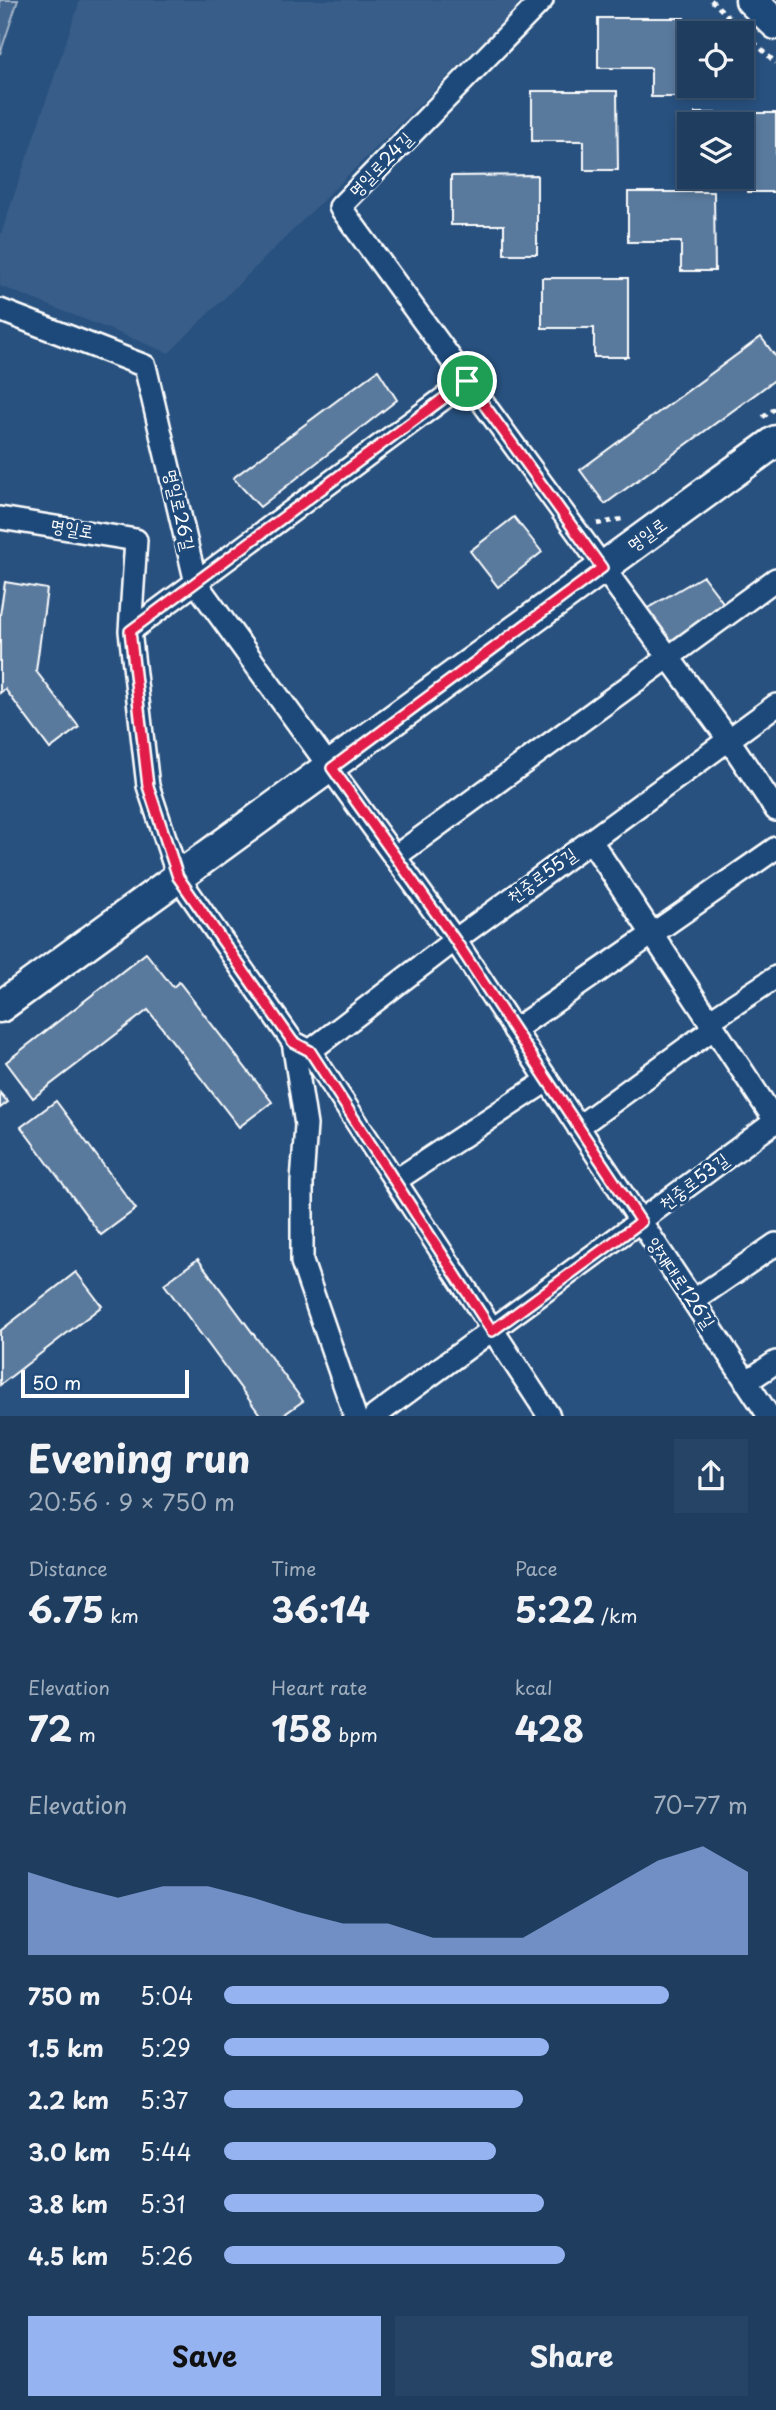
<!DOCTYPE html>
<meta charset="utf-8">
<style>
body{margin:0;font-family:"Playpen Sans","Poor Story",sans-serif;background:#264465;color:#f1f3f6;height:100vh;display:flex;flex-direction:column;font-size:26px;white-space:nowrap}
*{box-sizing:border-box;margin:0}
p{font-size:23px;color:#a1aebd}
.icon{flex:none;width:38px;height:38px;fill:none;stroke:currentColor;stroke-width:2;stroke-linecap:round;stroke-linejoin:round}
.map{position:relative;height:1416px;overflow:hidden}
.panel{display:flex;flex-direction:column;background:#1e3d5f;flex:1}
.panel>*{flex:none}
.fabs{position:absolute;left:677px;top:21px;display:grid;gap:14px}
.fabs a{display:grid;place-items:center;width:77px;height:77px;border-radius:0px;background:#1e3d5f;box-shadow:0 4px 10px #0003,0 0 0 2px #3c5674;font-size:35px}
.scale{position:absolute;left:21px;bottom:18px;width:168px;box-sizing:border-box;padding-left:7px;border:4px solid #fff;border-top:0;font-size:19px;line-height:24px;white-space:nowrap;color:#fff;-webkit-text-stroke:5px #1f4a7a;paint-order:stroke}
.pin{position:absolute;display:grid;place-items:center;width:60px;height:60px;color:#fff;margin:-30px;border:4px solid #fff;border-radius:50%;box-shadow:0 2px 7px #0007}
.round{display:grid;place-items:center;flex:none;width:74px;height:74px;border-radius:0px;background:#264465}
.overview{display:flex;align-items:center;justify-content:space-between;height:119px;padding:0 28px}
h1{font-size:38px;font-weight:700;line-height:52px}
.metrics{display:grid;grid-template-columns:repeat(3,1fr);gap:10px;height:119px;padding:7px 28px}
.metrics div{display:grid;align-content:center}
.metrics b{font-size:35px;font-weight:700}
.metrics small{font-size:19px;font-weight:400}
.metrics p{font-size:19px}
.chart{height:196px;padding:14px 28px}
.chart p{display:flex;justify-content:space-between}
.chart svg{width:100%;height:126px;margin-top:7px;fill:#95b2f1;opacity:.7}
.cta{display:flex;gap:14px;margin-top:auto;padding:14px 28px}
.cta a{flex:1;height:80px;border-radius:0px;background:#95b2f1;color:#111;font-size:28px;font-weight:700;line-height:80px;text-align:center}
.cta a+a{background:#264465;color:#f1f3f6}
ul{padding:0 28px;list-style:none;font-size:23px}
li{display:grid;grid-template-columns:112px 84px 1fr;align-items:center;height:52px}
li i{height:18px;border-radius:9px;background:#95b2f1}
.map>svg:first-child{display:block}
</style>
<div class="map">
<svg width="776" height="1416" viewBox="0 0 776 1416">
<rect width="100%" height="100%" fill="#28517f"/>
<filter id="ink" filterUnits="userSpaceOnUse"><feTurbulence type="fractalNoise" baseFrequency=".0143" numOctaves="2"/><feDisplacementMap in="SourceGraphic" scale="14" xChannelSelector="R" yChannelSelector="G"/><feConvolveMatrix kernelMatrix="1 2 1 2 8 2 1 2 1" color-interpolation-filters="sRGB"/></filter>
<g filter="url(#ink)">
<path fill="#375d88" d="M 80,0 L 525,0 L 169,353 L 0,286 L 0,237 Z"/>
<path fill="#446890" stroke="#a2b4c8" stroke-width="2" d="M 0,0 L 18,0 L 0,54 Z"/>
<path fill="#5a7a9d" stroke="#fff" stroke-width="2" d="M 598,18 L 684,18 L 684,97 L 651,97 L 651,68 L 598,68 Z
M 532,91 L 617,91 L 618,170 L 584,170 L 584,141 L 532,141 Z
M 695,113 L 776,113 L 776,192 L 748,192 L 748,162 L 742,162 L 742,124 L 695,124 Z
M 537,175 L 537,254 L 504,254 L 504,225 L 451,225 L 451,176 Z
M 628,192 L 714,192 L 715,271 L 681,271 L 681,242 L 628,242 Z
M 542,278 L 628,278 L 628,357 L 594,357 L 594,328 L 542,328 Z
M 761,337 L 776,357 L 776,379 L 605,504 L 580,470 Z
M 378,370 L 397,400 L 260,507 L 233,478 Z
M 514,517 L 542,552 L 498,587 L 470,551 Z
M 703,576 L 728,609 L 670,650 L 641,612 Z
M 5,582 L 47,589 L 36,671 L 79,727 L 50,749 L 5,689 L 0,693 L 0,615 Z
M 146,953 L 173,987 L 179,982 L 272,1102 L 239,1127 L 148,1010 L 33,1098 L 6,1062 Z
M 0,1093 L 8,1102 L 0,1108 Z
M 56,1101 L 136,1209 L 101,1235 L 21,1127 Z
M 198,1259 L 303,1401 L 282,1416 L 261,1416 L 164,1284 Z
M 76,1272 L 102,1306 L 0,1385 L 0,1331 Z"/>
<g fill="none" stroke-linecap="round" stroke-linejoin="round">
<g stroke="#fff" stroke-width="26">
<path id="street" d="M 542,0 L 340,207 L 729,740 L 776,810
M 0,310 L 145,366 L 196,583 L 455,940 L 769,1416
M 0,518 L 136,540 L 130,631 L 148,786 L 178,877 L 293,1042 L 310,1051 L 549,1416
M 130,631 L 467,381
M 591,841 L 776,1122
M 396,856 L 776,579
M 709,1021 L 776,977
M 514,1030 L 776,848
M 293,1042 L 306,1125 L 302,1182 L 302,1262 L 355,1416
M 310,1051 L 455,940 L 776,705
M 578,1127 L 714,1028
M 395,1181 L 548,1080
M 693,1301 L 776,1244
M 746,1382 L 776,1362
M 375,1416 L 776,1121"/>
</g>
<g stroke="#fff" stroke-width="35">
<path id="secondary" d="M 751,0 L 776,24
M 0,1007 L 776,441"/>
</g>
<path stroke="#fff" stroke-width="4.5" stroke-dasharray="5 5" stroke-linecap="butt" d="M 711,0 L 733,21
M 754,42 L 776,63
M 763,417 L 776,408
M 597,524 L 622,519"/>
<use href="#street" stroke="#1f4a7a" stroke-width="21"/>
<use href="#secondary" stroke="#1f4a7a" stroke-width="30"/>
</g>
</g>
<g fill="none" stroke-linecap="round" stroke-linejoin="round" filter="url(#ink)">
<g stroke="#fff" stroke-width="14">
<path id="route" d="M 467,381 L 602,568 L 332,768 L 455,940 L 641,1222 L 492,1331 L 310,1051 L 293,1042 L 178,877 L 148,786 L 130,631 Z"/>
</g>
<use href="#route" stroke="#e11d48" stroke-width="9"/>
</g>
<g text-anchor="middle" stroke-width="6" stroke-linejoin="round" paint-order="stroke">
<g font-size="18" fill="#fff" stroke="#1f4a7a">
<text transform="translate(381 165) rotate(-46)" y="6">명일로24길</text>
<text transform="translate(179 510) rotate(77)" y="6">명일로26길</text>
<text transform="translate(72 529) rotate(9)" y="6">명일로</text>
<text transform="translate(647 535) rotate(-36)" y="6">명일로</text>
<text transform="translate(542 876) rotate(-36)" y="6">천중로55길</text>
<text transform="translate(694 1182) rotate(-37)" y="6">천중로53길</text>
<text transform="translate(681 1283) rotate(56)" y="6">양재대로126길</text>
</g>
</g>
</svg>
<div class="fabs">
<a><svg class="icon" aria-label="locate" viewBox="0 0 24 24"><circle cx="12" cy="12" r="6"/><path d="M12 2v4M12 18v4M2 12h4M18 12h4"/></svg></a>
<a><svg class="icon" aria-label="layers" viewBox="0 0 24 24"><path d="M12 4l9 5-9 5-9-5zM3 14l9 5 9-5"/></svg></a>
</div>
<div class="scale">50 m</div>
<div class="pin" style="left:467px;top:381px;background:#1e9e55"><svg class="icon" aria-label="arrive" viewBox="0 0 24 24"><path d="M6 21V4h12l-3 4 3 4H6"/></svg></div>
</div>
<section class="panel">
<div class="overview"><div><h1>Evening run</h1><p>20:56 · 9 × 750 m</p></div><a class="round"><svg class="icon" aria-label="share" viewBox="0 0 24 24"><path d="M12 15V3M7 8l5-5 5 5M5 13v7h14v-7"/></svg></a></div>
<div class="metrics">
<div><p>Distance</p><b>6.75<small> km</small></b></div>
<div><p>Time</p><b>36:14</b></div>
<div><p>Pace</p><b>5:22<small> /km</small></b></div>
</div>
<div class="metrics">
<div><p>Elevation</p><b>72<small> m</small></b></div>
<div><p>Heart rate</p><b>158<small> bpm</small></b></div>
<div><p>kcal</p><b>428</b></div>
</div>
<div class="chart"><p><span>Elevation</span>70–77 m</p>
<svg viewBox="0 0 160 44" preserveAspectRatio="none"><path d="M0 44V15L10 20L20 24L30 20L40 20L50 24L60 29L70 33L80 33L90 38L100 38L110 38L120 29L130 20L140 11L150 6L160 15V44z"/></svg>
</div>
<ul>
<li><b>750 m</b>5:04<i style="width:85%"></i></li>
<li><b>1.5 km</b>5:29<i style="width:62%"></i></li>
<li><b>2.2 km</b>5:37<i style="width:57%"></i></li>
<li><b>3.0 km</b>5:44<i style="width:52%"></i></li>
<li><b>3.8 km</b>5:31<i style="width:61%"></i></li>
<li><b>4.5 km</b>5:26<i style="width:65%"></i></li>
</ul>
<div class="cta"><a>Save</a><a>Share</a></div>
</section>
